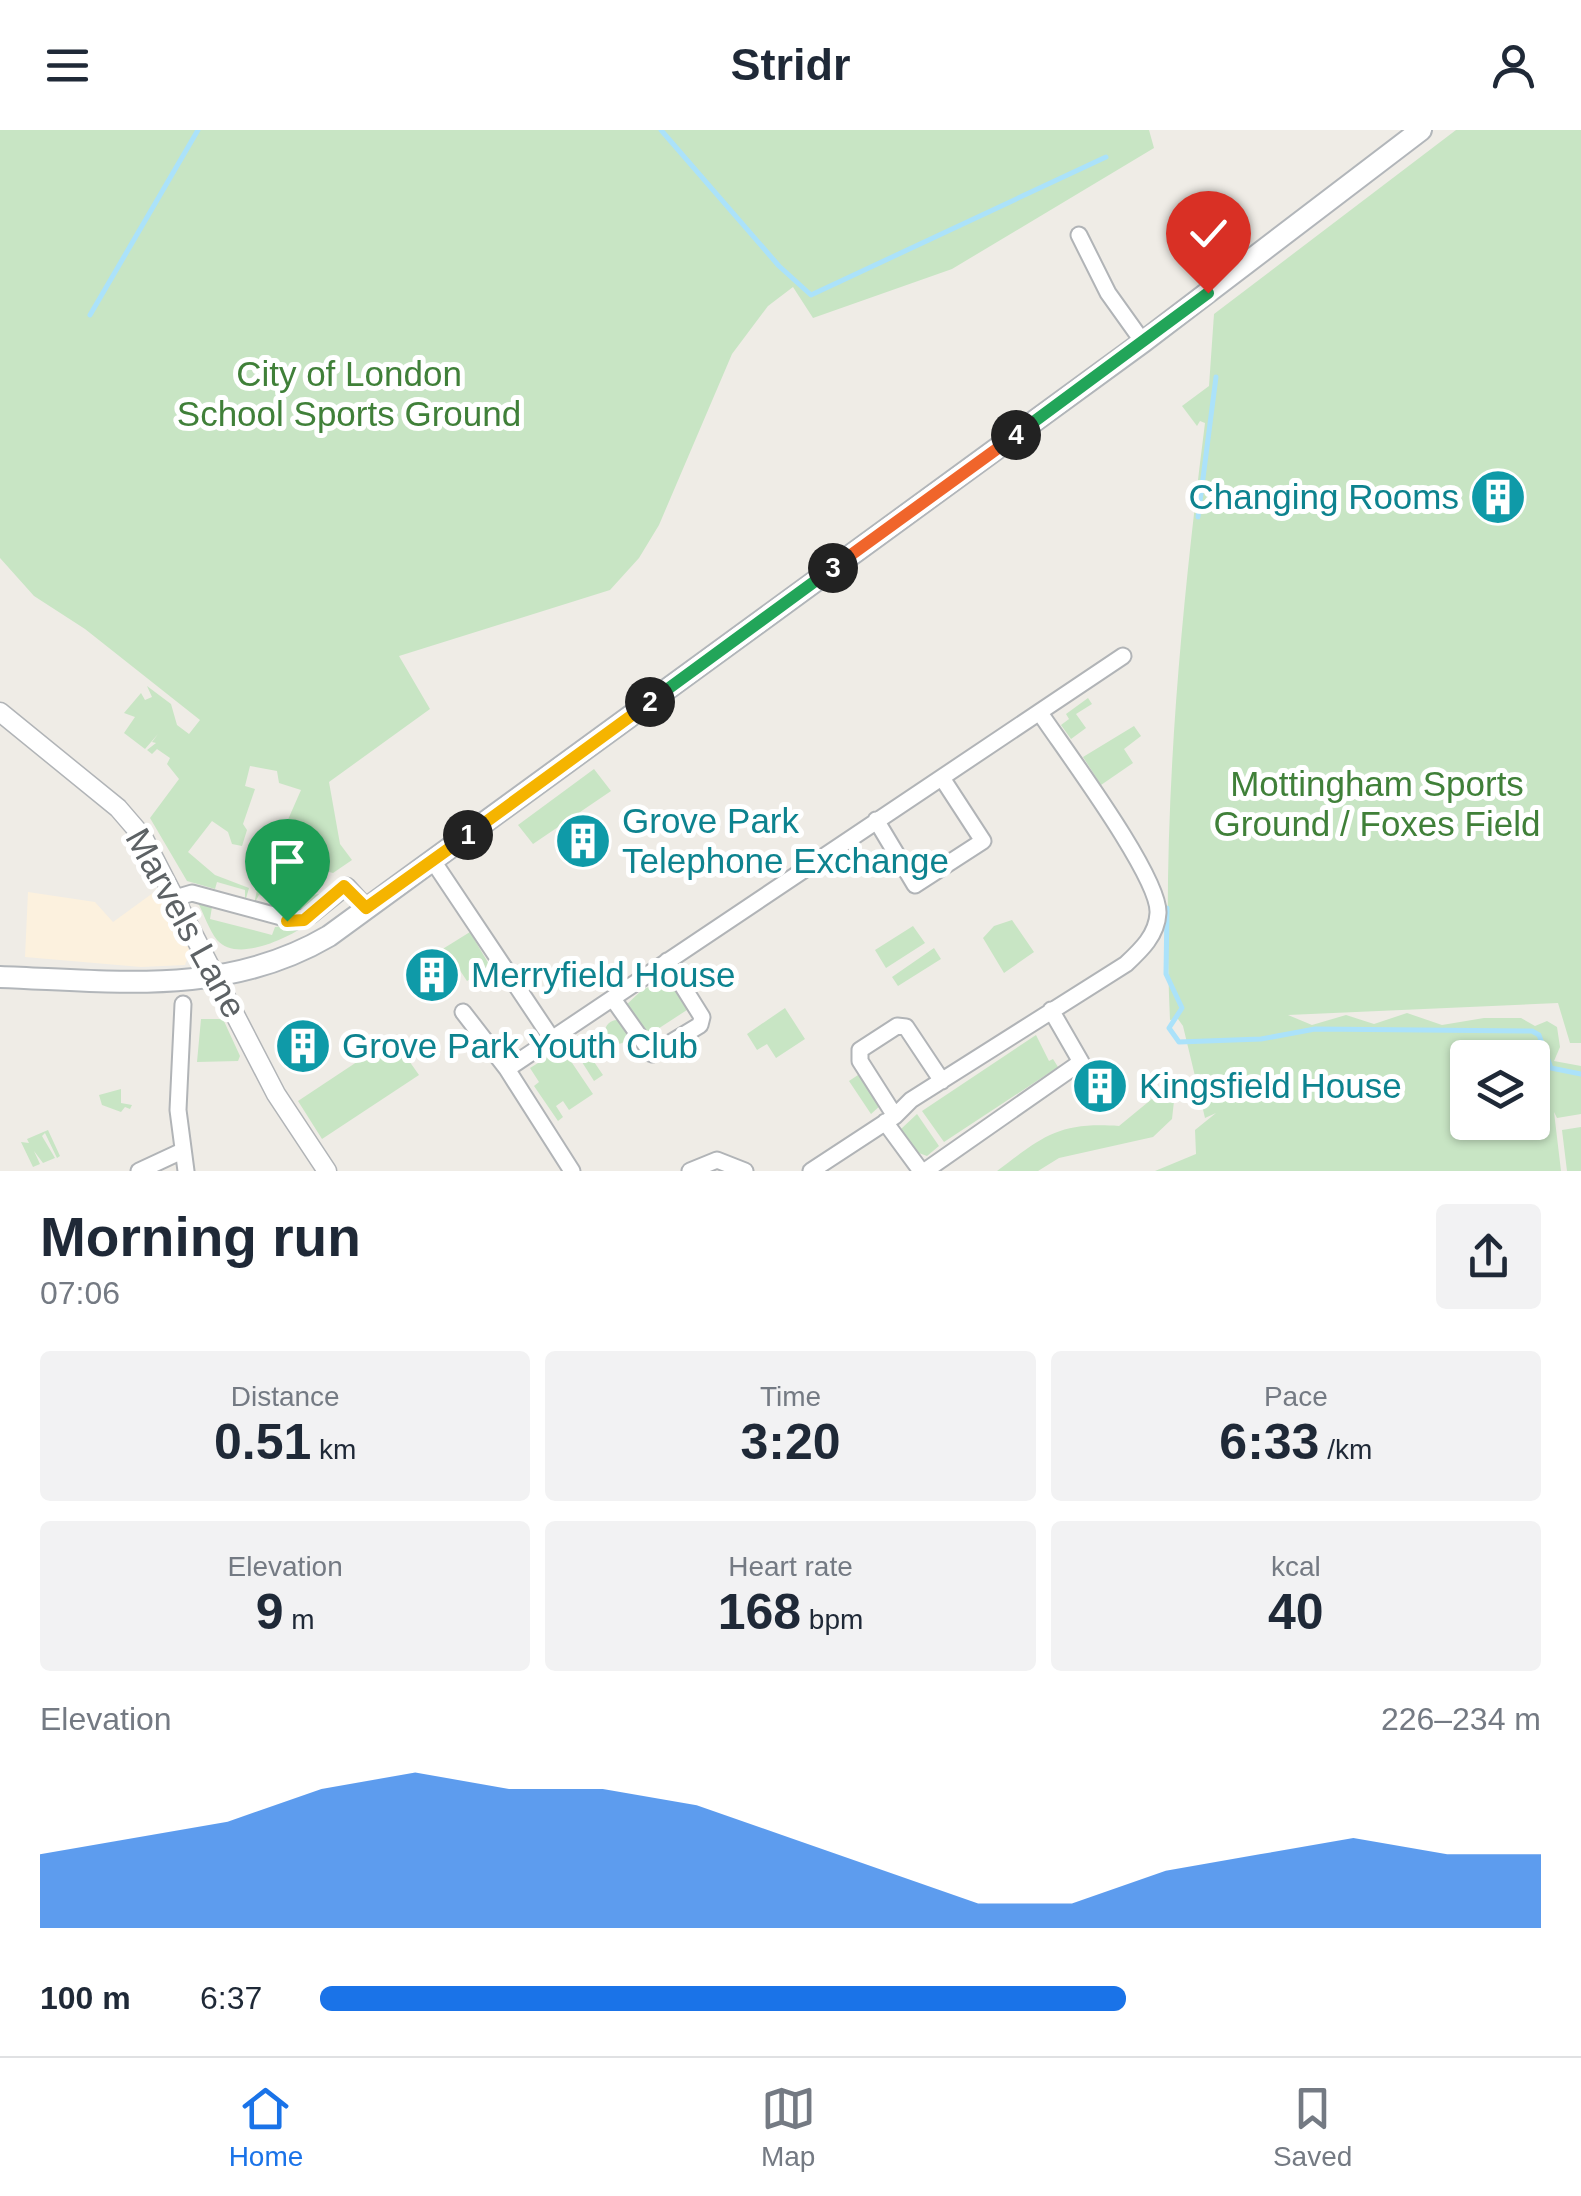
<!DOCTYPE html>
<meta charset="utf-8">
<style>
body{margin:0;font-family:Arial,sans-serif;background:#f2f2f3;color:#1f2937;height:100vh;display:flex;flex-direction:column;font-size:38px;white-space:nowrap}
*{box-sizing:border-box;margin:0}
p{font-size:32px;color:#747a83}
.icon{flex:none;width:55px;height:55px;fill:none;stroke:currentColor;stroke-width:2;stroke-linecap:round;stroke-linejoin:round}
.map{position:relative;height:1041px;overflow:hidden}
.sheet{display:flex;flex-direction:column;background:#fff;flex:1}
.sheet>*{flex:none}
.fabs{position:absolute;left:1450px;top:910px;display:grid;gap:20px}
.fabs a{display:grid;place-items:center;width:100px;height:100px;border-radius:10px;background:#fff;box-shadow:0 2px 8px #0004;font-size:50px}
.pin{position:absolute;display:grid;place-items:center;width:85px;height:85px;color:#fff;margin:-102px -42px;border-radius:50% 50% 50% 0;rotate:-45deg;box-shadow:0 0 10px #0007}
.pin .icon{rotate:45deg}
.km{position:absolute;width:50px;height:50px;margin:-25px;border-radius:50%;background:#222;color:#fff;font-size:28px;line-height:50px;text-align:center}
.round{display:grid;place-items:center;flex:none;width:105px;height:105px;border-radius:10px;background:#f2f2f3}
.overview{display:flex;align-items:center;justify-content:space-between;height:170px;padding:0 40px}
h1{font-size:55px;font-weight:600;line-height:75px}
.stats{display:grid;grid-template-columns:repeat(3,1fr);gap:15px;height:170px;padding:10px 40px}
.stats div{display:grid;align-content:center;border-radius:10px;background:#f2f2f3;text-align:center}
.stats b{font-size:50px;font-weight:600}
.stats small{font-size:28px;font-weight:400}
.stats p{font-size:28px}
.chart{height:280px;padding:20px 40px}
.chart p{display:flex;justify-content:space-between}
.chart svg{width:100%;height:180px;margin-top:10px;fill:#1a73e8;opacity:.7}
ul{padding:0 40px;list-style:none;font-size:32px}
li{display:grid;grid-template-columns:160px 120px 1fr;align-items:center;height:75px}
li i{height:25px;border-radius:12px;background:#1a73e8}
header{display:flex;justify-content:space-between;align-items:center;height:130px;padding:0 40px;background:#fff;font-size:45px;font-weight:600}
.tab-bar{display:flex;justify-content:space-around;align-items:center;height:140px;border-top:2px solid #e0e1e3;background:#fff;font-size:28px;color:#747a83}
.tab-bar a{display:grid;justify-items:center;gap:5px}
.tab-bar .active{color:#1a73e8}
.map>svg:first-child{display:block}
</style>
<header><svg class="icon" aria-label="menu" viewBox="0 0 24 24"><path d="M4 6h16M4 12h16M4 18h16"/></svg>Stridr<svg class="icon" aria-label="person" viewBox="0 0 24 24"><circle cx="12" cy="8" r="4"/><path d="M4 21q1-7 8-7t8 7"/></svg></header>
<div class="map">
<svg width="1581" height="1041" viewBox="0 0 1581 1041">
<rect width="100%" height="100%" fill="#efece6"/>
<path fill="#fcf1de" d="M 157,760 L 186,812 L 190,822 L 185,835 L 141,837 L 25,827 L 28,762 L 95,772 L 113,792 Z"/>
<path fill="#c8e5c4" fill-rule="evenodd" d="M 0,0 L 1149,0 L 1154,18 L 952,139 L 813,188 L 793,157 L 768,176 L 732,224 L 659,395 L 639,428 L 610,460 L 399,526 L 430,579 L 329,652 L 340,714 L 352,730 L 333,743 L 326,741 L 323,724 L 306,725 L 296,732 L 272,726 L 301,660 L 279,653 L 277,641 L 250,636 L 245,656 L 255,659 L 243,694 L 247,700 L 242,716 L 232,714 L 228,702 L 212,691 L 188,722 L 215,745 L 249,758 L 245,772 L 245,760 L 217,752 L 215,759 L 187,751 L 150,688 L 179,649 L 167,634 L 170,628 L 157,619 L 152,624 L 147,620 L 156,613 L 152,612 L 158,604 L 145,619 L 124,603 L 135,587 L 124,583 L 141,563 L 145,570 L 152,567 L 147,556 L 171,574 L 177,595 L 189,604 L 200,590 L 85,499 L 34,466 L 0,428 Z
M 1456,0 L 1581,0 L 1581,913 L 1570,913 L 1558,873 L 1288,885 L 1312,895 L 1346,885 L 1374,894 L 1407,883 L 1442,895 L 1484,888 L 1521,888 L 1535,896 L 1547,891 L 1557,897 L 1560,917 L 1554,931 L 1581,936 L 1581,984 L 1557,988 L 1554,982 L 1561,1041 L 1155,1041 L 1196,1024 L 1195,1000 L 1216,983 L 1205,988 L 1183,896 L 1178,889 L 1170,890 C 1161,691 1180,490 1205,293 L 1200,291 L 1197,296 L 1182,276 L 1209,256 L 1214,184 ZM 1468,928 L 1532,928 L 1532,992 L 1468,992 Z
M 1088,568 L 1092,574 L 1076,584 L 1086,598 L 1071,609 L 1061,595 L 1069,589 L 1066,584 Z
M 1134,596 L 1141,606 L 1124,619 L 1133,633 L 1101,655 L 1083,627 Z
M 594,639 L 611,661 L 533,714 L 518,695 Z
M 257,760 L 293,768 L 326,763 L 307,781 L 292,784 L 294,774 L 259,765 L 254,774 Z
M 198,773 L 212,777 L 210,789 L 272,805 L 275,797 L 310,793 C 291,806 238,834 217,810 C 209,800 204,784 198,773 Z
M 1012,790 L 1034,822 L 1004,843 L 983,808 L 994,796 Z
M 913,796 L 925,813 L 886,838 L 875,820 Z
M 470,802 L 490,836 L 467,851 L 449,824 L 445,826 L 441,820 Z
M 934,818 L 941,829 L 898,856 L 892,847 Z
M 670,847 L 690,878 L 644,908 L 624,877 L 642,860 Z
M 785,878 L 805,909 L 776,928 L 767,914 L 757,920 L 747,904 Z
M 201,889 L 223,889 L 240,926 L 238,931 L 197,932 Z
M605 902a12 12 0 1 1 24 0a12 12 0 1 1-24 0Z
M 575,904 L 603,945 L 594,951 L 568,910 Z
M 1036,905 L 1049,931 L 1053,929 L 1058,937 L 944,1012 L 922,981 Z
M 393,908 L 419,945 L 322,1009 L 298,971 Z
M 562,918 L 593,964 L 569,980 L 563,971 L 556,976 L 563,987 L 558,991 L 534,956 L 539,952 L 530,938 Z
M 861,943 L 882,974 L 871,984 L 849,951 Z
M 121,959 L 121,973 L 132,975 L 130,979 L 125,977 L 121,982 L 102,975 L 99,965 Z
M 1164,959 L 1174,971 L 1172,989 L 1153,1007 L 1059,1028 L 1038,1041 L 997,1041 C 1044,1006 1058,992 1119,996 Z
M 917,984 L 939,1016 L 927,1026 L 916,1022 L 901,999 Z
M 1581,997 L 1581,1041 L 1567,1041 L 1562,1000 Z
M 48,1000 L 60,1026 L 57,1028 L 45,1003 L 42,1006 L 55,1028 L 43,1033 L 34,1021 L 40,1034 L 33,1037 L 21,1012 L 29,1013 L 27,1009 Z"/>
<g fill="none" stroke-linecap="round" stroke-linejoin="round">
<path stroke="#abe2fa" stroke-width="5" d="M 661,0 L 779,136 L 811,165 L 1106,27
M 90,185 L 198,0
M 1198,387 L 1216,247
M 1167,778 L 1166,844 L 1182,878 L 1169,898 L 1179,912 L 1261,909 L 1315,899 L 1532,901 L 1539,905 L 1551,938 L 1581,944"/>
<g stroke="#b1b4b7" stroke-width="19">
<path id="minor" d="M 1079,105 L 1108,163 L 1143,212
M 876,690 L 915,755 L 983,711 L 942,648
M 433,731 L 552,909
M 175,768 L 192,763 L 296,791 L 311,785 L 347,756 L 367,778
M 613,869 L 652,924 L 700,895 L 702,887 L 667,831
M 183,874 L 178,980 L 186,1041
M 463,882 L 507,939
M 895,986 L 860,931 L 860,920 L 897,896 L 906,897 L 942,951
M 885,992 L 921,1041
M 139,1041 L 182,1021
M 572,1041 L 507,939 L 1123,526
M 690,1041 L 717,1030 L 745,1041
M 811,1041 L 895,986 L 911,970 L 1126,834 C 1141,820 1157,805 1158,783 C 1160,747 1064,619 1040,583
M 925,1041 L 1081,932 L 1051,880"/>
</g>
<g stroke="#b1b4b7" stroke-width="21">
<path id="tertiary" d="M 0,582 L 118,678 L 143,707 L 276,964 L 327,1041"/>
</g>
<g stroke="#b2b6ba" stroke-width="24">
<path id="secondary" d="M 0,847 C 115,851 225,867 329,806 L 1143,212 L 1421,0"/>
</g>
<use href="#minor" stroke="#fff" stroke-width="15"/>
<use href="#tertiary" stroke="#fff" stroke-width="18"/>
<use href="#secondary" stroke="#fff" stroke-width="20"/>
</g>
<g fill="none" stroke-linecap="round" stroke-linejoin="round">
<g stroke="#fff" stroke-width="20">
<path id="split-1" d="M 287,791 L 304,790 L 344,756 L 366,778 L 468,705"/>
</g>
<g stroke="#fff" stroke-width="20">
<path id="split-2" d="M 468,705 L 650,572"/>
</g>
<g stroke="#fff" stroke-width="20">
<path id="split-3" d="M 650,572 L 833,438"/>
</g>
<g stroke="#fff" stroke-width="20">
<path id="split-4" d="M 833,438 L 1016,305"/>
</g>
<g stroke="#fff" stroke-width="20">
<path id="split-5" d="M 1016,305 L 1208,163"/>
</g>
<use href="#split-1" stroke="#f5b400" stroke-width="12"/>
<use href="#split-2" stroke="#f5b400" stroke-width="12"/>
<use href="#split-3" stroke="#22a559" stroke-width="12"/>
<use href="#split-4" stroke="#f0652b" stroke-width="12"/>
<use href="#split-5" stroke="#22a559" stroke-width="12"/>
</g>
<defs>
<g id="building-disc" transform="scale(2.875)"><circle r="9.5" fill="#0f9aa8" stroke="#fff"/><path d="M-4-6H4V6H1V3H-1V6H-4ZM-2.5-4.3h1.7v1.8h-1.7ZM.8-4.3h1.7v1.8H.8ZM-2.5-1h1.7V.8h-1.7ZM.8-1h1.7V.8H.8Z" fill="#fff"/></g>
</defs>
<g fill-rule="evenodd">
<use href="#building-disc" x="1498" y="367"/>
<use href="#building-disc" x="583" y="711"/>
<use href="#building-disc" x="432" y="845"/>
<use href="#building-disc" x="303" y="916"/>
<use href="#building-disc" x="1100" y="956"/>
</g>
<g text-anchor="middle" stroke-width="10" stroke-linejoin="round" paint-order="stroke">
<g font-size="35" fill="#408039" stroke="#fff">
<text x="349" y="256">City of London<tspan x="349" dy="40">School Sports Ground</tspan></text>
<text x="1377" y="666">Mottingham Sports<tspan x="1377" dy="40">Ground / Foxes Field</tspan></text>
</g>
<g font-size="35" fill="#0d838f" stroke="#fff" text-anchor="start">
<text x="1459" y="379" text-anchor="end">Changing Rooms</text>
<text x="622" y="703">Grove Park<tspan x="622" dy="40">Telephone Exchange</tspan></text>
<text x="471" y="857">Merryfield House</text>
<text x="342" y="928">Grove Park Youth Club</text>
<text x="1139" y="968">Kingsfield House</text>
</g>
<g font-size="35" fill="#5d6265" stroke="#fff">
<text transform="translate(186 793) rotate(61)" y="12">Marvels Lane</text>
</g>
</g>
</svg>
<div class="fabs">
<a><svg class="icon" aria-label="layers" viewBox="0 0 24 24"><path d="M12 4l9 5-9 5-9-5zM3 14l9 5 9-5"/></svg></a>
</div>
<div class="pin" style="left:287px;top:791px;background:#1e9e55"><svg class="icon" aria-label="arrive" viewBox="0 0 24 24"><path d="M6 21V4h12l-3 4 3 4H6"/></svg></div>
<div class="pin" style="left:1208px;top:163px;background:#d93025"><svg class="icon" aria-label="check" viewBox="0 0 24 24"><path d="M5 12l5 5 9-10"/></svg></div>
<b class="km" style="left:468px;top:705px">1</b>
<b class="km" style="left:650px;top:572px">2</b>
<b class="km" style="left:833px;top:438px">3</b>
<b class="km" style="left:1016px;top:305px">4</b>
</div>
<section class="sheet">
<div class="overview"><div><h1>Morning run</h1><p>07:06</p></div><a class="round"><svg class="icon" aria-label="share" viewBox="0 0 24 24"><path d="M12 15V3M7 8l5-5 5 5M5 13v7h14v-7"/></svg></a></div>
<div class="stats">
<div><p>Distance</p><b>0.51<small> km</small></b></div>
<div><p>Time</p><b>3:20</b></div>
<div><p>Pace</p><b>6:33<small> /km</small></b></div>
</div>
<div class="stats">
<div><p>Elevation</p><b>9<small> m</small></b></div>
<div><p>Heart rate</p><b>168<small> bpm</small></b></div>
<div><p>kcal</p><b>40</b></div>
</div>
<div class="chart"><p><span>Elevation</span>226–234 m</p>
<svg viewBox="0 0 160 44" preserveAspectRatio="none"><path d="M0 44V26L10 22L20 18L30 10L40 6L50 10L60 10L70 14L80 22L90 30L100 38L110 38L120 30L130 26L140 22L150 26L160 26V44z"/></svg>
</div>
<ul>
<li><b>100 m</b>6:37<i style="width:66%"></i></li>
</ul>
</section>
<nav class="tab-bar">
<a class="active"><svg class="icon" aria-label="home" viewBox="0 0 24 24"><path d="M3 11l9-7 9 7M6 9v11h12V9"/></svg>Home</a>
<a><svg class="icon" aria-label="map" viewBox="0 0 24 24"><path d="M3 6l6-2 6 2 6-2v14l-6 2-6-2-6 2zM9 4v14M15 6v14"/></svg>Map</a>
<a><svg class="icon" aria-label="saved" viewBox="0 0 24 24"><path d="M7 4h10v16l-5-4-5 4z"/></svg>Saved</a>
</nav>
